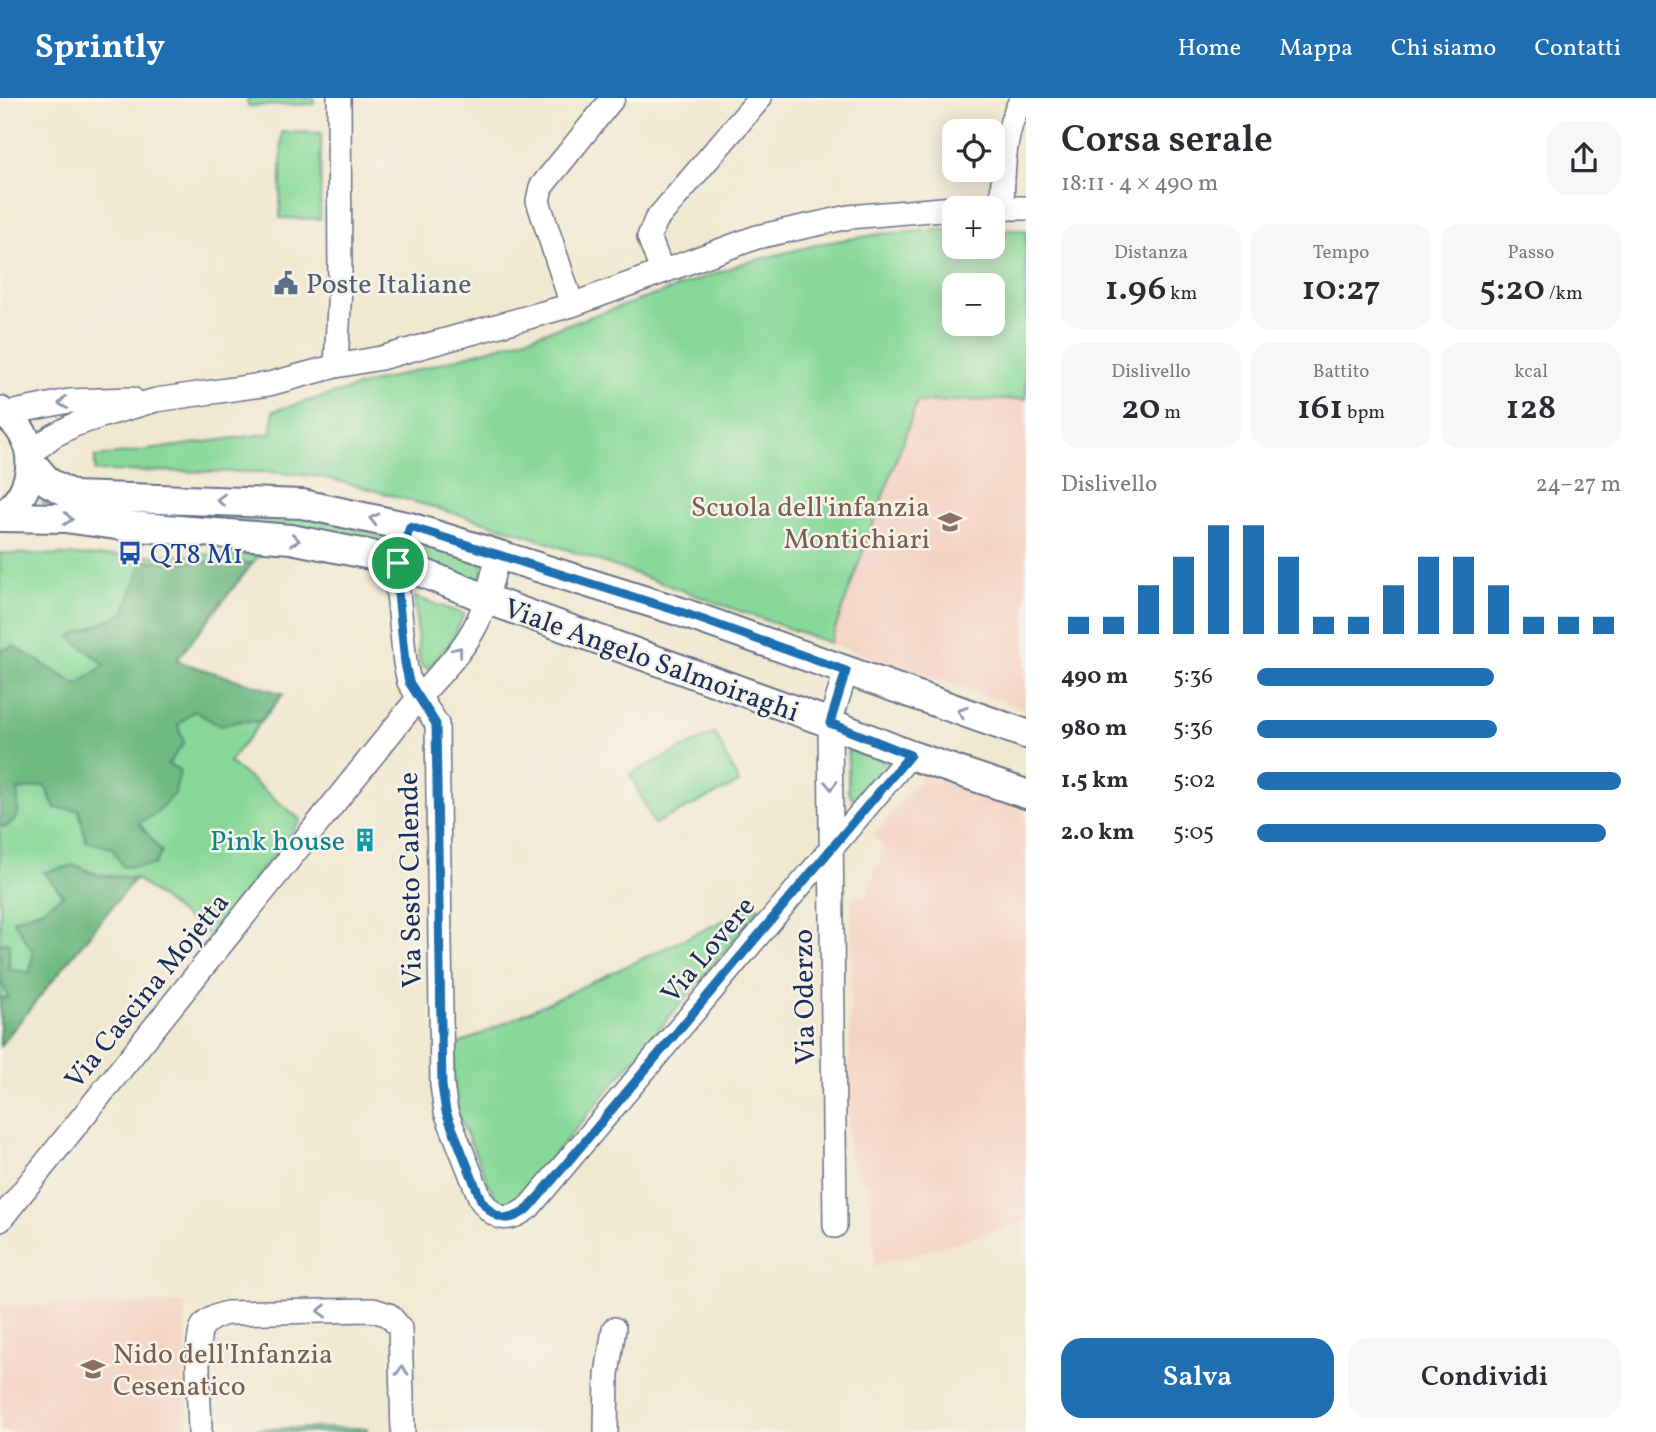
<!DOCTYPE html>
<html lang="it">
<meta charset="utf-8">
<style>
body{margin:0;font-family:Vollkorn,serif;background:#f7f7f7;color:#2b2b33;height:100vh;display:flex;flex-direction:column;font-size:26px;white-space:nowrap}
*{box-sizing:border-box;margin:0}
p{font-size:23px;color:#7c7c81}
.icon{flex:none;width:38px;height:38px;fill:none;stroke:currentColor;stroke-width:2;stroke-linecap:round;stroke-linejoin:round}
.map{position:relative;flex:1;overflow:hidden}
.drawer{display:flex;flex-direction:column;background:#fff;width:630px}
.drawer>*{flex:none}
.fabs{position:absolute;left:942px;top:21px;display:grid;gap:14px}
.fabs a{display:grid;place-items:center;width:63px;height:63px;border-radius:14px;background:#fff;box-shadow:0 4px 18px #0003;font-size:35px}
.pin{position:absolute;display:grid;place-items:center;width:60px;height:60px;color:#fff;margin:-30px;border:4px solid #fff;border-radius:50%;box-shadow:0 2px 7px #0007}
.round{display:grid;place-items:center;flex:none;width:74px;height:74px;border-radius:21px;background:#f7f7f7}
.summary{display:flex;align-items:center;justify-content:space-between;height:119px;padding:0 35px}
h1{font-size:38px;font-weight:600;line-height:52px}
.metrics{display:grid;grid-template-columns:repeat(3,1fr);gap:10px;height:119px;padding:7px 35px}
.metrics div{display:grid;align-content:center;border-radius:18px;background:#f7f7f7;text-align:center}
.metrics b{font-size:35px;font-weight:600}
.metrics small{font-size:19px;font-weight:400}
.metrics p{font-size:19px}
.chart{height:196px;padding:14px 35px}
.chart p{display:flex;justify-content:space-between}
.chart svg{width:100%;height:126px;margin-top:7px;stroke:#1f6fb2;stroke-width:6}
.primary-button{display:flex;gap:14px;margin-top:auto;padding:14px 35px}
.primary-button a{flex:1;height:80px;border-radius:21px;background:#1f6fb2;color:#fff;font-size:28px;font-weight:600;line-height:80px;text-align:center}
.primary-button a+a{background:#f7f7f7;color:#2b2b33}
ul{padding:0 35px;list-style:none;font-size:23px}
li{display:grid;grid-template-columns:112px 84px 1fr;align-items:center;height:52px}
li i{height:18px;border-radius:9px;background:#1f6fb2}
header{display:flex;align-items:center;gap:42px;box-sizing:border-box;height:98px;padding:0 35px;background:#1f6fb2;color:#fff}
header strong{font-size:33px}
nav{display:flex;gap:38px;margin-inline-start:auto;font-size:24px}
main{display:flex;flex:1;min-height:0}
.map>svg:first-child{display:block}
</style>
<header>
<strong>Sprintly</strong>
<nav><a>Home</a><a>Mappa</a><a>Chi siamo</a><a>Contatti</a></nav>
</header>
<main>
<div class="map">
<svg width="1026" height="1334" viewBox="0 0 1026 1334">
<rect width="100%" height="100%" fill="#f7f3e8"/>
<filter id="ink" filterUnits="userSpaceOnUse"><feTurbulence type="fractalNoise" baseFrequency=".0143" numOctaves="2"/><feDisplacementMap in="SourceGraphic" scale="14" xChannelSelector="R" yChannelSelector="G"/><feConvolveMatrix kernelMatrix="1 2 1 2 8 2 1 2 1" color-interpolation-filters="sRGB"/></filter>
<filter id="wash" filterUnits="userSpaceOnUse"><feTurbulence type="fractalNoise" baseFrequency=".00686" numOctaves="4" result="noise"/><feDisplacementMap in="SourceGraphic" scale="28" xChannelSelector="R" yChannelSelector="G"/><feGaussianBlur stdDeviation="1.57" result="paint"/><feColorMatrix in="noise" values="0 0 0 0 0 0 0 0 0 0 0 0 0 0 0 0 0 1.4 0 .05"/><feComposite in="paint" operator="in"/></filter>
<g filter="url(#wash)">
<rect width="100%" height="100%" fill="#f1e8d0"/>
<path fill="#f5d2c2" d="M 1026,301 L 1026,611 L 830,545 L 917,304 Z
M 923,677 L 1026,712 L 1026,1124 L 875,1168 L 870,1089 L 848,1060 L 852,800 L 865,799 L 885,750 L 873,738 Z
M 185,1205 L 188,1334 L 0,1334 L 0,1208 Z"/>
<path fill="#88d999" stroke="#52847c" stroke-width="2" fill-rule="evenodd" d="M 247,0 L 314,0 L 314,6 L 248,8 Z
M 282,34 L 321,35 L 320,121 L 280,120 Z
M 938,132 L 954,132 L 954,149 L 992,149 L 992,132 L 1026,132 L 1026,301 L 917,304 L 830,545 L 509,431 L 359,388 L 321,379 L 272,374 L 95,373 L 95,359 L 272,335 L 273,313 L 511,245 L 670,192 L 744,165 L 824,145 L 880,136 ZM 954,187 L 992,187 L 992,226 L 954,226 Z
M 47,397 L 276,411 L 395,440 L 390,453 L 44,407 L 42,404 Z
M 429,446 L 481,464 C 485,471 483,478 477,483 L 421,464 L 421,453 Z
M 0,455 L 97,458 L 260,456 L 176,563 L 283,596 L 229,664 L 301,722 L 209,838 L 135,780 L 0,948 Z
M 415,499 L 464,516 L 452,543 L 429,570 L 423,569 L 419,563 Z
M 715,635 L 739,685 L 654,726 L 630,676 Z
M 848,652 L 891,666 L 860,702 L 852,700 L 848,693 Z
M 757,807 L 760,811 L 516,1102 L 503,1105 L 496,1102 L 458,1017 L 454,994 L 453,949 Z
M 367,1330 L 367,1334 L 239,1334 L 239,1331 Z"/>
<path fill="#6eb981" stroke="#447470" stroke-width="2" d="M 143,463 L 252,465 L 176,563 L 283,596 L 260,624 L 241,623 L 220,628 L 194,613 L 178,627 L 184,645 L 168,666 L 180,672 L 175,695 L 155,716 L 139,725 L 162,754 L 154,767 L 123,769 L 112,750 L 86,743 L 79,712 L 55,710 L 45,688 L 18,692 L 18,718 L 6,729 L 0,728 L 0,553 L 14,548 L 77,587 L 105,567 L 70,539 L 124,515 Z
M 75,767 L 98,777 L 135,780 L 0,948 L 0,900 L 8,900 L 0,880 L 0,846 L 9,844 L 9,871 L 30,875 L 33,854 L 13,822 L 42,811 L 63,797 L 44,774 Z"/>
</g>
<g filter="url(#ink)">
<g fill="none" stroke-linecap="round" stroke-linejoin="round">
<g stroke="#667086" stroke-width="26">
<path id="minor" d="M 973,110 L 1026,110
M 1002,110 C 1003,72 1003,34 1022,0
M 662,173 L 649,139 L 656,122 L 760,0
M 572,207 L 538,103 L 541,89 L 613,0
M 336,268 L 340,187 L 339,0
M 4,316 L 69,303 L 132,301
M 30,356 L 53,338 L 74,327 L 101,318 L 156,302 L 269,286 L 336,268 L 381,260 L 572,207 L 757,139 L 849,119 L 954,110
M 410,429 L 398,465 L 397,485 L 405,565 L 409,584 L 437,626 L 442,987 L 446,1014 L 481,1102 C 496,1123 509,1125 529,1109 L 910,657
M 0,1122 L 420,598 C 440,576 464,552 477,525 C 487,504 492,480 498,458
M 835,1128 L 830,625 L 846,573
M 200,1334 C 200,1315 194,1240 203,1228 C 209,1220 219,1217 227,1215 L 373,1212 L 389,1217 L 400,1230 L 403,1334
M 606,1334 L 607,1276 L 614,1231"/>
</g>
<g stroke="#667086" stroke-width="32">
<path id="tertiary" d="M 0,313 C 42,338 39,393 0,419
M 31,364 L 48,384 L 74,398 L 302,406 L 410,429 L 678,513 L 1026,636
M 0,419 L 65,420 L 116,427 L 291,441 L 371,457 L 398,465 L 500,506 L 830,625 L 910,657 L 1026,696"/>
</g>
<use href="#minor" stroke="#fff" stroke-width="23"/>
<use href="#tertiary" stroke="#fff" stroke-width="28"/>
</g>
<defs><path id="oneway-chevron" d="M-2-3.5L2.5 0L-2 3.5" fill="none" stroke-width="1.6" stroke-linecap="round" stroke-linejoin="round" transform="scale(1.75)"/></defs>
<g stroke="#8d97ae">
<use href="#oneway-chevron" transform="translate(63 305) rotate(171)"/>
<use href="#oneway-chevron" transform="translate(221 402) rotate(-179)"/>
<use href="#oneway-chevron" transform="translate(68 421) rotate(6)"/>
<use href="#oneway-chevron" transform="translate(374 421) rotate(-166)"/>
<use href="#oneway-chevron" transform="translate(295 442) rotate(8)"/>
<use href="#oneway-chevron" transform="translate(458 553) rotate(-52)"/>
<use href="#oneway-chevron" transform="translate(962 614) rotate(-161)"/>
<use href="#oneway-chevron" transform="translate(831 687) rotate(89)"/>
<use href="#oneway-chevron" transform="translate(322 1213) rotate(179)"/>
<use href="#oneway-chevron" transform="translate(402 1273) rotate(-91)"/>
</g>
</g>
<g fill="none" stroke-linecap="round" stroke-linejoin="round" filter="url(#ink)">
<g stroke="#fff" stroke-width="14">
<path id="route" d="M 410,429 L 678,513 L 846,573 L 830,625 L 910,657 L 529,1110 C 509,1126 496,1123 481,1102 L 446,1014 L 442,988 L 436,626 L 409,584 L 405,565 L 397,485 L 398,465 Z"/>
</g>
<use href="#route" stroke="#1f6fb2" stroke-width="9"/>
</g>
<defs>
<g id="civic-bare" transform="scale(1.89)"><path d="M-.6-6.5H3V-4.5H.6V-3L4-1V1h2V6H-6V1h2V-1L-.6-3ZM-1.2 2.5V6h2.4V2.5Z" fill="#5c6f8a" stroke="#f7f3e8" stroke-width="2.5" paint-order="stroke"/></g>
<g id="school-bare" transform="scale(1.89)"><path d="M0-5L7-2L0 1L-7-2ZM-4 1L0 2.5L4 1V4Q0 6-4 4Z" fill="#8d6e63" stroke="#f7f3e8" stroke-width="2.5" paint-order="stroke"/></g>
<g id="bus-bare" transform="scale(1.89)"><path d="M-5-6H5V4H4V6H2V4H-2V6H-4V4H-5ZM-3.5-4V0h7V-4ZM-3.5 1.2v1.5H-2V1.2ZM2 1.2v1.5H3.5V1.2Z" fill="#1a4fb4" stroke="#f7f3e8" stroke-width="2.5" paint-order="stroke"/></g>
<g id="building-bare" transform="scale(1.89)"><path d="M-4-6H4V6H1V3H-1V6H-4ZM-2.5-4.3h1.7v1.8h-1.7ZM.8-4.3h1.7v1.8H.8ZM-2.5-1h1.7V.8h-1.7ZM.8-1h1.7V.8H.8Z" fill="#0f9aa8" stroke="#f7f3e8" stroke-width="2.5" paint-order="stroke"/></g>
</defs>
<g fill-rule="evenodd">
<use href="#civic-bare" x="286" y="185"/>
<use href="#school-bare" x="950" y="424"/>
<use href="#bus-bare" x="130" y="455"/>
<use href="#building-bare" x="365" y="742"/>
<use href="#school-bare" x="93" y="1271"/>
</g>
<g text-anchor="middle" stroke-width="5" stroke-linejoin="round" paint-order="stroke">
<g font-size="28" fill="#4e5e75" stroke="#f7f3e8" text-anchor="start">
<text x="306" y="195">Poste Italiane</text>
</g>
<g font-size="28" fill="#785e54" stroke="#f7f3e8" text-anchor="end">
<text x="930" y="418">Scuola dell'infanzia<tspan x="930" dy="32">Montichiari</tspan></text>
<text x="113" y="1265" text-anchor="start">Nido dell'Infanzia<tspan x="113" dy="32">Cesenatico</tspan></text>
</g>
<g font-size="28" fill="#164399" stroke="#f7f3e8" text-anchor="start">
<text x="150" y="465">QT8 M1</text>
</g>
<g font-size="28" fill="#1b2f5e" stroke="#f7f3e8">
<text transform="translate(652 561) rotate(20)" y="10">Viale Angelo Salmoiraghi</text>
<text transform="translate(409 782) rotate(-91)" y="10">Via Sesto Calende</text>
<text transform="translate(707 851) rotate(-50)" y="10">Via Lovere</text>
<text transform="translate(146 892) rotate(-51)" y="10">Via Cascina Mojetta</text>
<text transform="translate(803 899) rotate(-91)" y="10">Via Oderzo</text>
</g>
<g font-size="28" fill="#0d838f" stroke="#f7f3e8" text-anchor="end">
<text x="345" y="752">Pink house</text>
</g>
</g>
</svg>
<div class="fabs">
<a><svg class="icon" aria-label="locate" viewBox="0 0 24 24"><circle cx="12" cy="12" r="6"/><path d="M12 2v4M12 18v4M2 12h4M18 12h4"/></svg></a>
<a>+</a>
<a>−</a>
</div>
<div class="pin" style="left:398px;top:465px;background:#1e9e55"><svg class="icon" aria-label="arrive" viewBox="0 0 24 24"><path d="M6 21V4h12l-3 4 3 4H6"/></svg></div>
</div>
<section class="drawer">
<div class="summary"><div><h1>Corsa serale</h1><p>18:11 · 4 × 490 m</p></div><a class="round"><svg class="icon" aria-label="share" viewBox="0 0 24 24"><path d="M12 15V3M7 8l5-5 5 5M5 13v7h14v-7"/></svg></a></div>
<div class="metrics">
<div><p>Distanza</p><b>1.96<small> km</small></b></div>
<div><p>Tempo</p><b>10:27</b></div>
<div><p>Passo</p><b>5:20<small> /km</small></b></div>
</div>
<div class="metrics">
<div><p>Dislivello</p><b>20<small> m</small></b></div>
<div><p>Battito</p><b>161<small> bpm</small></b></div>
<div><p>kcal</p><b>128</b></div>
</div>
<div class="chart"><p><span>Dislivello</span>24–27 m</p>
<svg viewBox="0 0 160 44" preserveAspectRatio="none"><path d="M5 44V38M15 44V38M25 44V27M35 44V17M45 44V6M55 44V6M65 44V17M75 44V38M85 44V38M95 44V27M105 44V17M115 44V17M125 44V27M135 44V38M145 44V38M155 44V38"/></svg>
</div>
<ul>
<li><b>490 m</b>5:36<i style="width:65%"></i></li>
<li><b>980 m</b>5:36<i style="width:66%"></i></li>
<li><b>1.5 km</b>5:02<i style="width:100%"></i></li>
<li><b>2.0 km</b>5:05<i style="width:96%"></i></li>
</ul>
<div class="primary-button"><a>Salva</a><a>Condividi</a></div>
</section>
</main>
